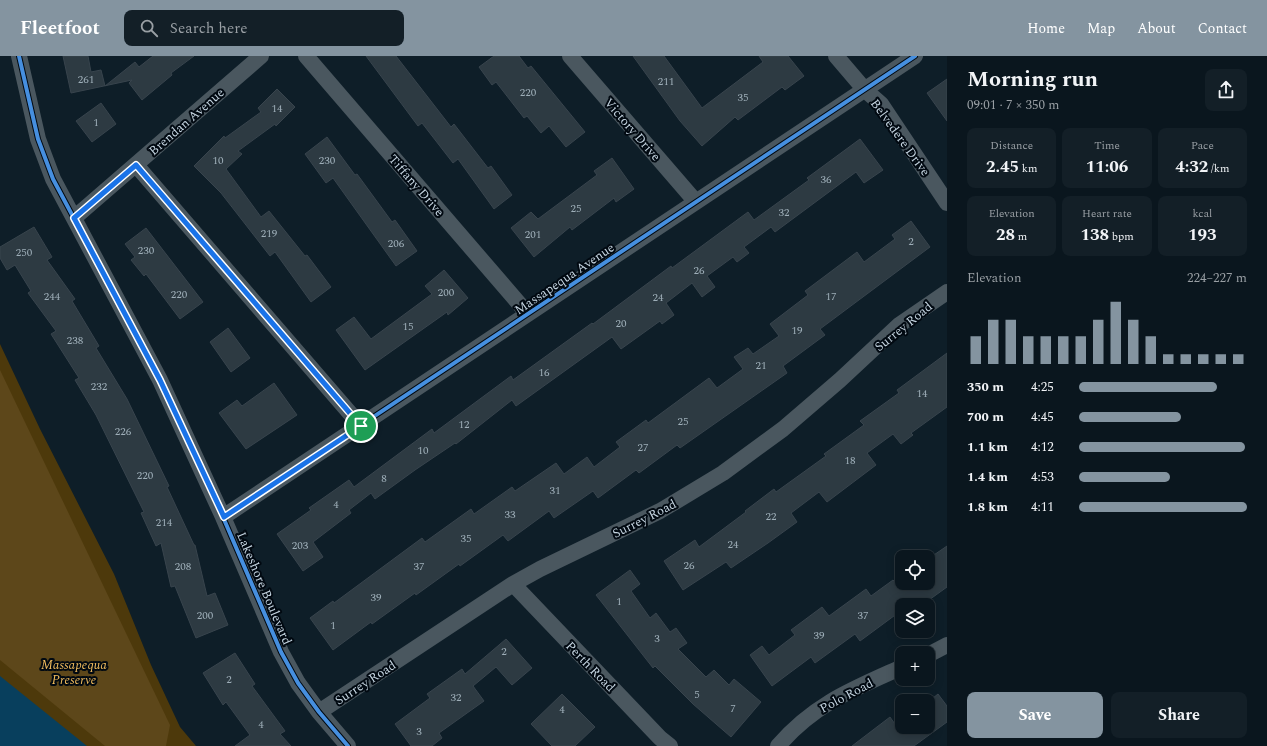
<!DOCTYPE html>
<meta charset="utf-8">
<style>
body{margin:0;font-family:Spectral,serif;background:#131f27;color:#f1f3f6;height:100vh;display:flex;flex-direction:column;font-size:15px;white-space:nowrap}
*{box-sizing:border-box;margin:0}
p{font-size:13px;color:#999fa4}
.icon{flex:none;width:22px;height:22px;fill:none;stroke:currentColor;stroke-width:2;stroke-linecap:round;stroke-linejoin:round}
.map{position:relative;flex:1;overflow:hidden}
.drawer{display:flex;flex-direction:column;background:#0a161e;width:320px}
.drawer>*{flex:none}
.fabs{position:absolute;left:895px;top:494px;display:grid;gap:8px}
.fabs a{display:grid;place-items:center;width:40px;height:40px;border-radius:8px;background:#0a161e;box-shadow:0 2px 10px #0003,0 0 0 1px #2a353c;font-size:20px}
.pin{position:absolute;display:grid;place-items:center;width:34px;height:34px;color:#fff;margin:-17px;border:2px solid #fff;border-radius:50%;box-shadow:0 1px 4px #0007}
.round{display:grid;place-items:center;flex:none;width:42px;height:42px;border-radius:8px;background:#131f27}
.headline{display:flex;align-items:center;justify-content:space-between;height:68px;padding:0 20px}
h1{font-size:22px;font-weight:700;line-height:30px}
.stats{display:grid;grid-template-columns:repeat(3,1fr);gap:6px;height:68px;padding:4px 20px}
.stats div{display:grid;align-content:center;border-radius:8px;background:#131f27;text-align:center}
.stats b{font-size:17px;font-weight:700}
.stats small{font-size:11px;font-weight:400}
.stats p{font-size:11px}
.chart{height:112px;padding:8px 20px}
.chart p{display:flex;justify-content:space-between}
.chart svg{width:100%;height:72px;margin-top:4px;stroke:#8494a0;stroke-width:6}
.cta{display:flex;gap:8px;margin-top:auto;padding:8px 20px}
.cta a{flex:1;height:46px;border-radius:8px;background:#8494a0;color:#fff;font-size:16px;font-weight:700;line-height:46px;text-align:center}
.cta a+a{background:#131f27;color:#f1f3f6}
ul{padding:0 20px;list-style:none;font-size:13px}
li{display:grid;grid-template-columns:64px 48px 1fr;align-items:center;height:30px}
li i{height:10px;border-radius:5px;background:#8494a0}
header{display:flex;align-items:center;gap:24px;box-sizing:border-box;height:56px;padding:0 20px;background:#8494a0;color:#fff}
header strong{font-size:19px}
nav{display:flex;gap:22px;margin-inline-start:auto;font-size:14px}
.search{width:280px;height:36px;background:#131f27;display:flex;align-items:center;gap:10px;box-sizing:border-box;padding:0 14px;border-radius:8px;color:#999fa4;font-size:15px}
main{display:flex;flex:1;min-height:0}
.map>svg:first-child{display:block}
</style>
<header>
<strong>Fleetfoot</strong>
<div class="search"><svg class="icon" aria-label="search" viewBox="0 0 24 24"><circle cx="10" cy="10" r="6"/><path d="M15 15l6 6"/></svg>Search here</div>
<nav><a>Home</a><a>Map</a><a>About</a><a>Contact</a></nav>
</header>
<main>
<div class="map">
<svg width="947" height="690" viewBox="0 0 947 690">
<rect width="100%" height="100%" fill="#0e1e28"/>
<path fill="#4d390b" d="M 0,288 L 40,373 L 114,518 L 151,609 L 180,671 L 196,690 L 0,690 Z"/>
<path fill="#5d471a" d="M 0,314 L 170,669 L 166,690 L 105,690 L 0,604 Z"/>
<path fill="#083f5d" d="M 0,620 L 87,690 L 0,690 Z"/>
<path fill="#2d3a42" stroke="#38444d" d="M 63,0 L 88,0 L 91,16 L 101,14 L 105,30 L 135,6 L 139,11 L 153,0 L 194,0 L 171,17 L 172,19 L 142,44 L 129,27 L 132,24 L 71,37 Z
M 366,0 L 396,0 L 451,71 L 454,68 L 488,112 L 491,110 L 512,139 L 494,153 L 458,103 L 453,107 L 422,67 L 418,70 Z
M 494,0 L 519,0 L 528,12 L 531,10 L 585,76 L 566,91 L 549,70 L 541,77 L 527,60 L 524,62 L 496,26 L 492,29 L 479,11 Z
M 633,0 L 664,0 L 702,52 L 763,6 L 759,0 L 788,0 L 804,20 L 785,34 L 782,31 L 738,64 L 735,61 L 702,90 L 680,65 Z
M 947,23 L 947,65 L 927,37 Z
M 277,33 L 295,51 L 276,70 L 275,68 L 238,95 L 242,98 L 226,113 L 261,161 L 269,155 L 305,200 L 307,199 L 331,231 L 311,246 L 275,196 L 270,200 L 221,137 L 194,110 L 224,80 L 225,82 L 261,56 L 258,52 Z
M 101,47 L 116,68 L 92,86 L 76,65 Z
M 327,81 L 355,119 L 357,118 L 392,166 L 395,164 L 417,195 L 396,210 L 333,122 L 326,127 L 305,98 Z
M 860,83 L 883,114 L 864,127 L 856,116 L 775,176 L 771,171 L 744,191 L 749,197 L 737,206 L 733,201 L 707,220 L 715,231 L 702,241 L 692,227 L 666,247 L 674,259 L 662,268 L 660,265 L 621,293 L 612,281 L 516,350 L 512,344 L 456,388 L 455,387 L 415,414 L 375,443 L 371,437 L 349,454 L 351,457 L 313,486 L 323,501 L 303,515 L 277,478 L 311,454 L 309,452 L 349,424 L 354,431 L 432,373 L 434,377 L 511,320 L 513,324 L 592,267 L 593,268 L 671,210 L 672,212 L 748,156 L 754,164 L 809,124 L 807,122 Z
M 612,102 L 634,133 L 616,146 L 614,142 L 572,174 L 570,171 L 534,201 L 511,172 L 531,156 L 538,163 L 597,119 L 594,115 Z
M 911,165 L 930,191 L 820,273 L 825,279 L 783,310 L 787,317 L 680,392 L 677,389 L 639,417 L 636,414 L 598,442 L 593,435 L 554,462 L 549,455 L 508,485 L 503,479 L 460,510 L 459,508 L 416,539 L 415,537 L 372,568 L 371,566 L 333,594 L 310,562 L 333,545 L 334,547 L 422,482 L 425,486 L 471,453 L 474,458 L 512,431 L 515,435 L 556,407 L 564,418 L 587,401 L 594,411 L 620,391 L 616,386 L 646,364 L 648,367 L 709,322 L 717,332 L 743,313 L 734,301 L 748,292 L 753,298 L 779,280 L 770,268 L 808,239 L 805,235 L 857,196 L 864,206 L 895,183 L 892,179 Z
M 34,171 L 52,201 L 47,204 L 75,243 L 72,245 L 99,290 L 96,292 L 127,343 L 169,430 L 167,431 L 194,489 L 195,489 L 207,540 L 215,537 L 228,569 L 196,582 L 175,530 L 171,531 L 161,487 L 156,490 L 141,457 L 144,456 L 96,359 L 75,324 L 79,322 L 51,278 L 56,275 L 28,237 L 31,235 L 15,209 L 7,214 L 0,202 L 0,191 Z
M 146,172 L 203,246 L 180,263 L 146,218 L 144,220 L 131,204 L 135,201 L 125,188 Z
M 444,214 L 468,242 L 448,259 L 447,256 L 365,314 L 336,274 L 354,261 L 371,283 L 432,238 L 425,230 Z
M 228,272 L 250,302 L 231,316 L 210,286 Z
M 947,297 L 947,351 L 911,377 L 913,379 L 901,388 L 893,378 L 867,397 L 876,409 L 827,446 L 819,436 L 791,457 L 797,466 L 768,487 L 731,512 L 726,506 L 683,534 L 664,505 L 695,484 L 699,491 L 746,456 L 745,455 L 774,433 L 776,436 L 826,400 L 824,398 L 864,369 L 860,365 L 899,337 L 897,334 Z
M 274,327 L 297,359 L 246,393 L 219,357 L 237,344 L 242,350 Z
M 947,490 L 947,531 L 922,549 L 902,549 L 902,554 L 860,585 L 855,578 L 815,607 L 811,601 L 772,630 L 750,599 L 762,590 L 769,599 L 795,579 L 791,574 L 822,551 L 829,560 L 866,533 L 871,540 L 893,524 L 896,527 L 928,527 L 928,503 Z
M 630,514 L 640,528 L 631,535 L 650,562 L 656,557 L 670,576 L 676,572 L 687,587 L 678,593 L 706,621 L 714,614 L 729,629 L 734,623 L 761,646 L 731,681 L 693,648 L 655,610 L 653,612 L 596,539 Z
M 506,583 L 532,612 L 512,629 L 496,611 L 473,630 L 484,645 L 439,677 L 442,682 L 432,690 L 411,690 L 395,668 L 430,642 L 427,638 L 462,613 L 465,618 Z
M 235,597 L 255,628 L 252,630 L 285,675 L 280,678 L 291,690 L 235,690 L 250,679 L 226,646 L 223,649 L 203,617 Z
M 562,638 L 595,671 L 575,690 L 552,690 L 531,668 Z
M 938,638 L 947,650 L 947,666 L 914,690 L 852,690 L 890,661 L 897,671 L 928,671 L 928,646 Z"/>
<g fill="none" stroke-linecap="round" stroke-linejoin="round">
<path stroke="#4a575f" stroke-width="16" d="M 19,0 L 38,83 L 53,123 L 160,324 L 223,461 L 281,596 L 298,627 L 319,656 L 348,690
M 306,0 L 528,258
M 570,0 L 696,146
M 836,0 L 865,34 L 881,48 L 947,147
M 136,109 L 361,370
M 74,162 L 261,0
M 223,461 L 915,0
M 513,528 L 660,682 L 670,690
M 928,599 L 947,589
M 319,656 L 513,528 L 540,513 L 660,455 L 723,417 L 783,373 L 840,324 L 899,269 L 947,236
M 778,690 C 814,648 853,633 902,611"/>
<g stroke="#010911" stroke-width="6">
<path id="cycleway" d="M 19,0 L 38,83 L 53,123 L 160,324 L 223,461 L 281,596 L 298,627 L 319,656 L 348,690
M 223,461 L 915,0"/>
</g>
<use href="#cycleway" stroke="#468fdf" stroke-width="4"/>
</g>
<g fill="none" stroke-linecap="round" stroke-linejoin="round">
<g stroke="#fff" stroke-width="8">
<path id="route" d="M 136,109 L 361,370 L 224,461 L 160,324 L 74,162 Z"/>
</g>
<use href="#route" stroke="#1a73e8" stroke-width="5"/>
</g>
<g text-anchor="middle" stroke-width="4" stroke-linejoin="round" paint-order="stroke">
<g font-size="11" fill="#9eaeb8">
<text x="86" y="27">261</text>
<text x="666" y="29">211</text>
<text x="528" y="40">220</text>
<text x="743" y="45">35</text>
<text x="277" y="56">14</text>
<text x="96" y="70">1</text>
<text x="218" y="108">10</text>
<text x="327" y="108">230</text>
<text x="826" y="127">36</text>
<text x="576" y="156">25</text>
<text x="784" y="160">32</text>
<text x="269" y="181">219</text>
<text x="533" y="182">201</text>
<text x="911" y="189">2</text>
<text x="396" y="191">206</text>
<text x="146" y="198">230</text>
<text x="24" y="200">250</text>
<text x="699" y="218">26</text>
<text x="446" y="240">200</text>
<text x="179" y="242">220</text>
<text x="52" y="244">244</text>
<text x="831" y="244">17</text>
<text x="658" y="245">24</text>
<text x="621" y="271">20</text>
<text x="408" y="274">15</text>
<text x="797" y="278">19</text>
<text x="75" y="288">238</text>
<text x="761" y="313">21</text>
<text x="544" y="320">16</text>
<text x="99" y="334">232</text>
<text x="922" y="341">14</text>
<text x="683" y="369">25</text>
<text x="464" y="372">12</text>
<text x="123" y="379">226</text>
<text x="643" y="395">27</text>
<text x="423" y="398">10</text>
<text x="850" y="408">18</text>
<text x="145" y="423">220</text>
<text x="384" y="426">8</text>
<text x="555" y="438">31</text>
<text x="336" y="452">4</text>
<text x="510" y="462">33</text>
<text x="771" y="464">22</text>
<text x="164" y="470">214</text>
<text x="466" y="486">35</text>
<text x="733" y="492">24</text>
<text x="300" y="493">203</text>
<text x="689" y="513">26</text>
<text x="183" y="514">208</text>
<text x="419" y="514">37</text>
<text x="376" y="545">39</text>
<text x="619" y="549">1</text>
<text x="205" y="563">200</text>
<text x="863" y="563">37</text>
<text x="333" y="573">1</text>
<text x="819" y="583">39</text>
<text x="657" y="586">3</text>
<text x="504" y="599">2</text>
<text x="229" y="627">2</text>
<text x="697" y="642">5</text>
<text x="456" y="645">32</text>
<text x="733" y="656">7</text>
<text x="562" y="657">4</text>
<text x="261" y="672">4</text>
<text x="419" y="679">3</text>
</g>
<g font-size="13" fill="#c4d4e0" stroke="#010911">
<text transform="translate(186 65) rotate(-41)" y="5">Brendan Avenue</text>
<text transform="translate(633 73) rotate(49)" y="5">Victory Drive</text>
<text transform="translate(901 81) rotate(54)" y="5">Belvedere Drive</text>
<text transform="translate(417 129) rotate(49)" y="5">Tiffany Drive</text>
<text transform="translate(564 222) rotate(-34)" y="5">Massapequa Avenue</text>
<text transform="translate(903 270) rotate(-39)" y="5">Surrey Road</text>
<text transform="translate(644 462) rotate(-27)" y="5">Surrey Road</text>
<text transform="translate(265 532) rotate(67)" y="5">Lakeshore Boulevard</text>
<text transform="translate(591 610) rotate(46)" y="5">Perth Road</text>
<text transform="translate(365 626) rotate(-33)" y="5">Surrey Road</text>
<text transform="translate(846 639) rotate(-28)" y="5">Polo Road</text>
</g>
<g font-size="13" font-style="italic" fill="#f2bd5e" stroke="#010911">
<text x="74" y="613">Massapequa<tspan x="74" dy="15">Preserve</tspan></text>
</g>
</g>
</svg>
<div class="fabs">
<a><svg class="icon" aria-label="locate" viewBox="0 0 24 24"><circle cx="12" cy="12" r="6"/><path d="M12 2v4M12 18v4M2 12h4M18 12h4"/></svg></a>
<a><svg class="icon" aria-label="layers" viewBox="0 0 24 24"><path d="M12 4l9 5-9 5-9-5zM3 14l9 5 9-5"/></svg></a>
<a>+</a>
<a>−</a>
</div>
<div class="pin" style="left:361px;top:370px;background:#1e9e55"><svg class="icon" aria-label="arrive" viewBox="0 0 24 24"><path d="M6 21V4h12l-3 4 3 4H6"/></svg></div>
</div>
<section class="drawer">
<div class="headline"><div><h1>Morning run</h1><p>09:01 · 7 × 350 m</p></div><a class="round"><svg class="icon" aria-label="share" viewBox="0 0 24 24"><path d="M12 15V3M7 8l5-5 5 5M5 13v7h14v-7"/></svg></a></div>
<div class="stats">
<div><p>Distance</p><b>2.45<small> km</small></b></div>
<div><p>Time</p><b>11:06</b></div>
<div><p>Pace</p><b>4:32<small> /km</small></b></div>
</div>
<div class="stats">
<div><p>Elevation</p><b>28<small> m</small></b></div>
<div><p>Heart rate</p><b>138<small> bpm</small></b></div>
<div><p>kcal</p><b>193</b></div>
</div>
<div class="chart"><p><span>Elevation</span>224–227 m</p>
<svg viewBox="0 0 160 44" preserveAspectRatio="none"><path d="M5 44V27M15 44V17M25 44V17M35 44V27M45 44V27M55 44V27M65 44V27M75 44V17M85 44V6M95 44V17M105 44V27M115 44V38M125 44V38M135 44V38M145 44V38M155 44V38"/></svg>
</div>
<ul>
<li><b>350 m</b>4:25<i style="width:82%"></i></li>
<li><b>700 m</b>4:45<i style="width:61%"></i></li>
<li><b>1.1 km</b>4:12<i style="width:99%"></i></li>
<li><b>1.4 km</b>4:53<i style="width:54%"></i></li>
<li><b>1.8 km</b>4:11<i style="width:100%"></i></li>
</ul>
<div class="cta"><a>Save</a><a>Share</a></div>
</section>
</main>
